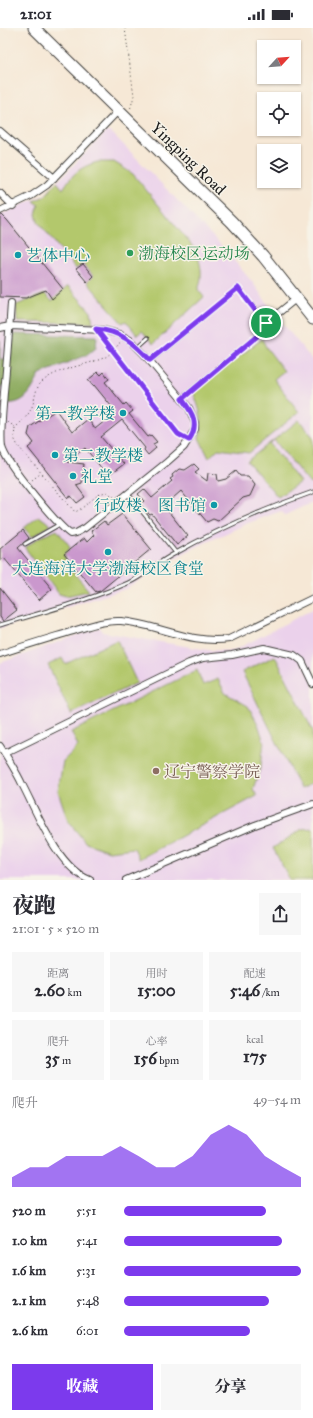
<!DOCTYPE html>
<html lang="zh">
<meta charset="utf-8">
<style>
body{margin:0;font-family:"IM FELL Great Primer","Noto Serif SC",serif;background:#f7f7f7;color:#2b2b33;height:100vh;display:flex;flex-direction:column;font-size:15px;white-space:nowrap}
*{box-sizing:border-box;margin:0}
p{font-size:13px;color:#7c7c81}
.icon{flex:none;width:22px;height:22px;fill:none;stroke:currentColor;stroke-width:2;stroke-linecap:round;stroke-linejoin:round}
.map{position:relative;height:852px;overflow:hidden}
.panel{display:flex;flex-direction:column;background:#fff;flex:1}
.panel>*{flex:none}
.needle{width:26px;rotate:64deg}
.buttons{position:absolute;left:257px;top:12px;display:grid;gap:8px}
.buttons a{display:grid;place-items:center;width:44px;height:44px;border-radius:0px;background:#fff;box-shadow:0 1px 3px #0004;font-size:20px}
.pin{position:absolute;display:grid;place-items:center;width:34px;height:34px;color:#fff;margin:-17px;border:2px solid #fff;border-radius:50%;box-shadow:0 1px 4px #0007}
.round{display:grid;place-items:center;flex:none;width:42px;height:42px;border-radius:0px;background:#f7f7f7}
.summary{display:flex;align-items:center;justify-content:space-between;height:68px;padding:0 12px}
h1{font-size:22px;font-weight:800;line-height:30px}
.metrics{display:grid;grid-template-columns:repeat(3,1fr);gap:6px;height:68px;padding:4px 12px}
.metrics div{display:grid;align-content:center;border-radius:0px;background:#f7f7f7;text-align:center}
.metrics b{font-size:17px;font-weight:800}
.metrics small{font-size:11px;font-weight:400}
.metrics p{font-size:11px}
.chart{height:112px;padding:8px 12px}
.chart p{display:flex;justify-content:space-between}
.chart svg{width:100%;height:72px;margin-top:4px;fill:#7c3aed;opacity:.7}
.button{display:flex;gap:8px;margin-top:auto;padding:8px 12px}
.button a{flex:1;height:46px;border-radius:0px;background:#7c3aed;color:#fff;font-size:16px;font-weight:800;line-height:46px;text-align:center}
.button a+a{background:#f7f7f7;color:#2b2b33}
ul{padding:0 12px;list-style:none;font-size:13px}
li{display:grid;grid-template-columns:64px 48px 1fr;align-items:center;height:30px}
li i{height:10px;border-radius:5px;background:#7c3aed}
.status{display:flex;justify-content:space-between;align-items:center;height:28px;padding:0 20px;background:#fff;direction:ltr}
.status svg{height:11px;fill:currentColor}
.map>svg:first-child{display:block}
</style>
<div class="status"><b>21:01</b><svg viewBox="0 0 49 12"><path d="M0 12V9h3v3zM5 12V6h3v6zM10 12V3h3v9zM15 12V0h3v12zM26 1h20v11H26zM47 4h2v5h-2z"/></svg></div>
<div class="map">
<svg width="313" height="852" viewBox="0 0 313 852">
<rect width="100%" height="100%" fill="#f7f3e8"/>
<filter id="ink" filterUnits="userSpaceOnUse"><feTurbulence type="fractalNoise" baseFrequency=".025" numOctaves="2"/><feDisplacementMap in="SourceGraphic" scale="8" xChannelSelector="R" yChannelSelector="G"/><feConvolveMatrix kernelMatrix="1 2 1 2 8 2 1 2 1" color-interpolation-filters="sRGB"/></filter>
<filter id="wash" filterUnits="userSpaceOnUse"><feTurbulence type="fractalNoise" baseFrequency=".012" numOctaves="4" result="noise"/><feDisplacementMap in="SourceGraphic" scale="16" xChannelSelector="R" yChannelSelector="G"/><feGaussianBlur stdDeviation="0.9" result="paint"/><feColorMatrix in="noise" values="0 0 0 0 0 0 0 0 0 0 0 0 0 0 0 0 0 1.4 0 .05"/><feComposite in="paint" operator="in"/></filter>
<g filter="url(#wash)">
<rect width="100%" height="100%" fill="#f6e8d6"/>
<path fill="#ebd1eb" d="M 106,104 L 111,104 L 220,216 L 253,255 L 272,282 L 313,333 L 313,474 L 285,487 L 281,483 L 248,495 L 188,523 L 126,561 L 0,600 L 0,187 L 45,166 Z
M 313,581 L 313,852 L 0,852 L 0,635 L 100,599 L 102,604 L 208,622 L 233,623 Z"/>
<path fill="#b3c86c" stroke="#687244" d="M 97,134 L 114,134 L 133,146 L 194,220 C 201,234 204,247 198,262 L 204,269 L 153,316 L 142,303 L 137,307 L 126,293 L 122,295 L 87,254 L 93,248 L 83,236 L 76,241 L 38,194 L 36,186 L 39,177 L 34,173 L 45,168 L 57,154 L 63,161 C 72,146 80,139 97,134 Z
M 68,258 L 91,284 L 93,295 L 17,294 L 16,277 L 45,266 L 52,273 Z
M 262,311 L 266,319 L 284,343 L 274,351 L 299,384 L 249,425 L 218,421 L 209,430 L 199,410 C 205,395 199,379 193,364 Z
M 299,392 L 313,409 L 313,455 L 310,456 L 274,412 L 270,416 L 300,454 L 278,469 L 247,433 Z
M 39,488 L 51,497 L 32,509 L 24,500 Z
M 57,502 L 69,517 L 70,520 L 64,527 L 69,539 L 89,563 L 66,568 L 59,566 L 25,520 L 38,510 Z
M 117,612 L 137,655 L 71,686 L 48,637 L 62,630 L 65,636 Z
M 275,628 L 313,703 L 313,755 L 300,761 L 242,644 Z
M 197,642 L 203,657 L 218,651 L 225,665 L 248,678 L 258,696 L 264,714 L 261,738 L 253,761 L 257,768 L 139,831 L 134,820 L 109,823 L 86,815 L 68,793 L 58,763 L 63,733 L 78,718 L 71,704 Z
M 313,800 L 313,852 L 290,852 L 273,820 L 302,801 Z"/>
<path fill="#8eac60" stroke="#55643e" d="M 14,306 L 97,308 L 96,320 L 87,327 L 40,346 C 33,360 26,377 7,375 L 9,356 L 0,359 L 0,363 L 0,312 L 0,331 L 10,331 Z"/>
<g id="blocks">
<path fill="#ca98cd" d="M 0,187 L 2,187 L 7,192 L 63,261 L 52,271 L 46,262 L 26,270 L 0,269 Z
M 83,236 L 93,248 L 87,254 L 76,241 Z
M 98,344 L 101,347 L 104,344 L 109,351 L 105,354 L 124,377 L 126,375 L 133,383 L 129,386 L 148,409 L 151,407 L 157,414 L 153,416 L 156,420 L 148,427 L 144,422 L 145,420 L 122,392 L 101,409 L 124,436 L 108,448 L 85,420 L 67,434 L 84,436 L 82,455 L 76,457 L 85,469 L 77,475 L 71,468 L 68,470 L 28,420 L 34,415 L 28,407 L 30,399 L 56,382 L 72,404 L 88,391 L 95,401 L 116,384 L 94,357 L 93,358 L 88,352 Z
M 194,436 L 199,441 L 195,444 L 207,453 L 208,445 L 217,446 L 218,453 L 226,451 L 236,443 L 240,448 L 248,448 L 255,457 L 250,468 L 243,470 L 218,493 L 213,491 L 207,494 L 181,463 L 164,478 L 188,508 L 177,517 L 152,486 L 150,487 L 140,476 L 144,473 L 138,466 L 144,461 L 152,470 L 172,453 L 170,451 L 173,449 L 172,447 L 179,441 L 185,442 Z
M 122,486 L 151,521 L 100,563 L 96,564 L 64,526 L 84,510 L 87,514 L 94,507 L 91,503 L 104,493 L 107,497 Z
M 23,502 L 29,510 L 18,520 L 52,561 L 39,572 L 4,530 L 0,533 L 0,521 Z
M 0,560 L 17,582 L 3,593 L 0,589 Z"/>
</g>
</g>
<g filter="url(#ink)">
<use href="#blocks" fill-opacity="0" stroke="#3d3b38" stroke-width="1"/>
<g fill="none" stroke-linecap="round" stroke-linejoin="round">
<g stroke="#3d3b38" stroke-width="5">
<path id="lane" d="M 138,319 L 148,310
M 150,333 L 238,260 L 268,299 L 182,370
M 128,466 L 176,525
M 25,516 L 60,496
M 0,597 C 42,584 87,573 128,555 C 144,548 158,534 174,526 C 218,501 265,481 313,464"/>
</g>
<g stroke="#3d3b38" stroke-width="8">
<path id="street" d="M 0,103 L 54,150
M 0,165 L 13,178
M 0,183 L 31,168 L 47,157 L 118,83
M 266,295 L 297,270
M 0,300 L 10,298 L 104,302 L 119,306 L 130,312 L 144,326 L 189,380 L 195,395 L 195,401 L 184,419 L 167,434 L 85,500 L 76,505 L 70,506 C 55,494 6,436 2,419 C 0,404 3,380 4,364 C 7,334 9,305 11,275
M 0,626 C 23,618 47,611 70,604 C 87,599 103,592 121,593 C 157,596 192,617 229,611 L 313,570
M 0,718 C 8,731 17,744 23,758 C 38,787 58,840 90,852
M 5,725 L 189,635 L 203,630 L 232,627 L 264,620 L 294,627 L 302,633 L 313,656
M 126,852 L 255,797 L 313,776"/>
</g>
<g stroke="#3d3b38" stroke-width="13">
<path id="highway" d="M 34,0 L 232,194 L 263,228 L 313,291"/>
</g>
<path stroke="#3d3b38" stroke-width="1" stroke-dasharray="1 3" stroke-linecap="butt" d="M 125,0 L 134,68 L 130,82
M 102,308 L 178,406 L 182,408
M 8,394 L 15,399
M 32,452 L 40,446
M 114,469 L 107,464 C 95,465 87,479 75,484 L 18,418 L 14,410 L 15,400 C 21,394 28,388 31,381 C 36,371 34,360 43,353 C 59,340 83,338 101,331 C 110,328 114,321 120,315"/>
<use href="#lane" stroke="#fff" stroke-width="3"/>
<use href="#street" stroke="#fff" stroke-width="6"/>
<use href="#highway" stroke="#fff" stroke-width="11"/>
</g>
</g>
<g fill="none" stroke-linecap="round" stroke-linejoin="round" filter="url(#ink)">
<g stroke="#fff" stroke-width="8">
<path id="route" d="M 238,260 L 268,299 L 182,371 C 192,384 200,396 189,412 L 178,406 L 96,301 C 120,303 135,315 150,332 Z"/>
</g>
<use href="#route" stroke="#7c3aed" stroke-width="5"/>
</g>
<circle fill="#2e9e5b" stroke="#f7f3e8" stroke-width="1.5" cx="130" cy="225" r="4"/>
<g fill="#0f9aa8" stroke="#f7f3e8" stroke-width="1.5">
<circle cx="18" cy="227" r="4"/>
<circle cx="123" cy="385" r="4"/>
<circle cx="55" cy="427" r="4"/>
<circle cx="73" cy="448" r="4"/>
<circle cx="214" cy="477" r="4"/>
<circle cx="108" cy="524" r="4"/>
</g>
<circle fill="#8d6e63" stroke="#f7f3e8" stroke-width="1.5" cx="156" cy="743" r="4"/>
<g text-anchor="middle" stroke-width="3" stroke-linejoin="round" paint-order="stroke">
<g font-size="16" fill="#1c1c1c" stroke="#f7f3e8">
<text transform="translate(189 130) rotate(44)" y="6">Yingping Road</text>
</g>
<g font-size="16" fill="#27864d" stroke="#f7f3e8" text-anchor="start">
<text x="138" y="231">渤海校区运动场</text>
</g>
<g font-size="16" fill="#0d838f" stroke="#f7f3e8" text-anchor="start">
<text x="26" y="233">艺体中心</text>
<text x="115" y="391" text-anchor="end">第一教学楼</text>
<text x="63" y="433">第二教学楼</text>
<text x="81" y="454">礼堂</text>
<text x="206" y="483" text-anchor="end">行政楼、图书馆</text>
<text x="108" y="546" text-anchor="middle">大连海洋大学渤海校区食堂</text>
</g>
<g font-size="16" fill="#785e54" stroke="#f7f3e8" text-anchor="start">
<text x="164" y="749">辽宁警察学院</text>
</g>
</g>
</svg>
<div class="buttons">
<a><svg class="needle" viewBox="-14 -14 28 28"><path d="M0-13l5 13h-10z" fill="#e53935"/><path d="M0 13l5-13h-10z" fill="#7c7c81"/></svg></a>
<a><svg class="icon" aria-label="locate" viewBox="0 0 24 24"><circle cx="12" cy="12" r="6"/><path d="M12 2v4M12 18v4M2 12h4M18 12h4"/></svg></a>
<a><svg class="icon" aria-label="layers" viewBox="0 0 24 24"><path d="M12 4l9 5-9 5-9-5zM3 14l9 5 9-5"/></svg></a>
</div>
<div class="pin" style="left:266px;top:295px;background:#1e9e55"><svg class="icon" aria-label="arrive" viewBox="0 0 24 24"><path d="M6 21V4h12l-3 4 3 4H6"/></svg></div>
</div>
<section class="panel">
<div class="summary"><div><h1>夜跑</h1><p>21:01 · 5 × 520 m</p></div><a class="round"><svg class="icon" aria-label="share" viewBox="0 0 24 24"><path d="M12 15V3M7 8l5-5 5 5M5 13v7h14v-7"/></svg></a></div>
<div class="metrics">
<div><p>距离</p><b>2.60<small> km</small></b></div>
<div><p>用时</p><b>15:00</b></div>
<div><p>配速</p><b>5:46<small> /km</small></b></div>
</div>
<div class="metrics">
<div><p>爬升</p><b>35<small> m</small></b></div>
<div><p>心率</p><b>156<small> bpm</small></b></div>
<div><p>kcal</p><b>175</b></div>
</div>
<div class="chart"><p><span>爬升</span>49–54 m</p>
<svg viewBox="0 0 160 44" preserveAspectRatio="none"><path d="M0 44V38L10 32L20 32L30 25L40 25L50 25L60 19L70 25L80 32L90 32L100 25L110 12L120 6L130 12L140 25L150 32L160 38V44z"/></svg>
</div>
<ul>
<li><b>520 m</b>5:51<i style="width:80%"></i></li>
<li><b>1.0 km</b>5:41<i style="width:89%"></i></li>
<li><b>1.6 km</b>5:31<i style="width:100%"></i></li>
<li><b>2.1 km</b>5:48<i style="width:82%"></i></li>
<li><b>2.6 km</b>6:01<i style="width:71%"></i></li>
</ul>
<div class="button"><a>收藏</a><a>分享</a></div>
</section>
